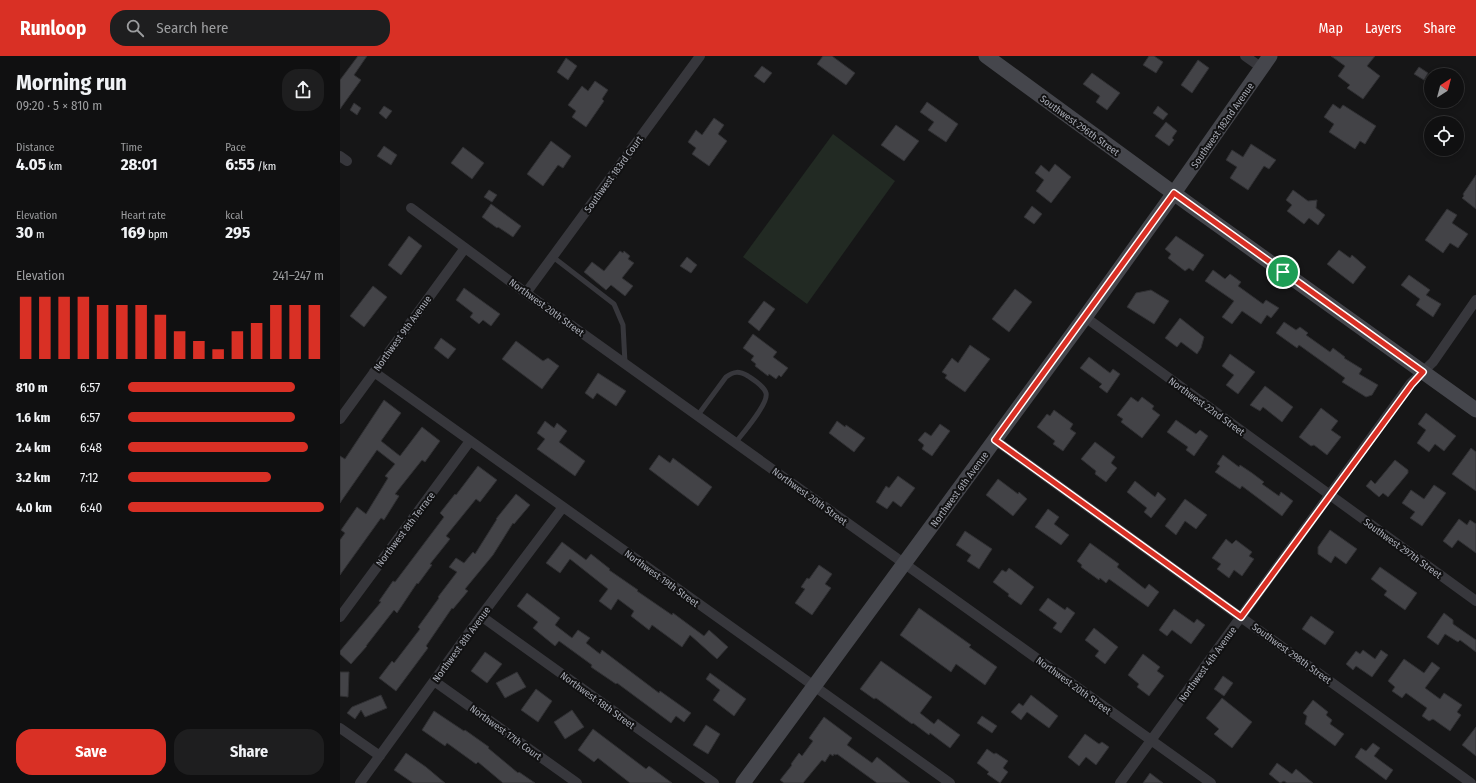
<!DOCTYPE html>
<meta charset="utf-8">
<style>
body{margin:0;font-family:"Fira Sans Condensed",sans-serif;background:#1e1e1f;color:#f1f3f6;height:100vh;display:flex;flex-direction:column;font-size:15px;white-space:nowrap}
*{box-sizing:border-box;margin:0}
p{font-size:13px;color:#9c9d9f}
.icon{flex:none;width:22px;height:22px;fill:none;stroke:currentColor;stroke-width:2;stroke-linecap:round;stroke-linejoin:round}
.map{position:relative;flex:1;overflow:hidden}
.panel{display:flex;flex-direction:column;background:#101011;width:340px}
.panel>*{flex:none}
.needle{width:26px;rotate:36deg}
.fabs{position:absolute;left:1084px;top:12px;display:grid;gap:8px}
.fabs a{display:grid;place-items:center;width:40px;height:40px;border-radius:50%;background:#101011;box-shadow:0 2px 6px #0003,0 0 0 1px #303031;font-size:20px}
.pin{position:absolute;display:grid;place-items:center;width:34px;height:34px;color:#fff;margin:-17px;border:2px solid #fff;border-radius:50%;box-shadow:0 1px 4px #0007}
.round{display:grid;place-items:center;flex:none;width:42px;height:42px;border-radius:16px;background:#1e1e1f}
.summary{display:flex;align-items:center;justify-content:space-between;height:68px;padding:0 16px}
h1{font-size:22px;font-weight:700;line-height:30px}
.figures{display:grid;grid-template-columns:repeat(3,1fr);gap:6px;height:68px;padding:4px 16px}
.figures div{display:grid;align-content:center}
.figures b{font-size:17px;font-weight:700}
.figures small{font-size:11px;font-weight:400}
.figures p{font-size:11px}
.chart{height:112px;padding:8px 16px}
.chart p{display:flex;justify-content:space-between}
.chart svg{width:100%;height:72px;margin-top:4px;stroke:#d93025;stroke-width:6}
.cta{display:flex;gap:8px;margin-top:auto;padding:8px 16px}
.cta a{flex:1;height:46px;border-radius:16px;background:#d93025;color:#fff;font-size:16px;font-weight:700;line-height:46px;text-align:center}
.cta a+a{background:#1e1e1f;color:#f1f3f6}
ul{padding:0 16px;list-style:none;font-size:13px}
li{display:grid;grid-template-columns:64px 48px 1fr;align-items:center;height:30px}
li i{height:10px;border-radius:5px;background:#d93025}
header{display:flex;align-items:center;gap:24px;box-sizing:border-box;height:56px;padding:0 20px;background:#d93025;color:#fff}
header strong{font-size:19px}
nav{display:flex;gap:22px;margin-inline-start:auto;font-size:14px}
.search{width:280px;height:36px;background:#1e1e1f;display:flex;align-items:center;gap:10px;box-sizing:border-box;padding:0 14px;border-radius:16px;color:#9c9d9f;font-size:15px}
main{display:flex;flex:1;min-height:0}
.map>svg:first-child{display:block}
</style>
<header>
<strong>Runloop</strong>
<div class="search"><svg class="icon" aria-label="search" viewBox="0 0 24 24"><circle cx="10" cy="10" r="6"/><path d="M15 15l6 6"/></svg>Search here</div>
<nav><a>Map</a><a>Layers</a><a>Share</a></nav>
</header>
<main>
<section class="panel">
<div class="summary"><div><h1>Morning run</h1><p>09:20 · 5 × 810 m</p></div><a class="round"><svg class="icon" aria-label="share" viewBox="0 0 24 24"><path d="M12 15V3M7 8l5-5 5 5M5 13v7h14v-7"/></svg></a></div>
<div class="figures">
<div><p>Distance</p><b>4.05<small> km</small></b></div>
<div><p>Time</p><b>28:01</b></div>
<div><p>Pace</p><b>6:55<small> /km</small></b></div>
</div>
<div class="figures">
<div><p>Elevation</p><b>30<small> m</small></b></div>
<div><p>Heart rate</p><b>169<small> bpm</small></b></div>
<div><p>kcal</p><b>295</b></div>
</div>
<div class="chart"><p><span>Elevation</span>241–247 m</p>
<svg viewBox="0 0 160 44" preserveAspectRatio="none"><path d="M5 44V6M15 44V6M25 44V6M35 44V6M45 44V11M55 44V11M65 44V11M75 44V17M85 44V27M95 44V33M105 44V38M115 44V27M125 44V22M135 44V11M145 44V11M155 44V11"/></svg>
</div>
<ul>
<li><b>810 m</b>6:57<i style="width:85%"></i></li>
<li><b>1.6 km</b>6:57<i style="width:85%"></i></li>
<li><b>2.4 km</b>6:48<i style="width:92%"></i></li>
<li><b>3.2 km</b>7:12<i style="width:73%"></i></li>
<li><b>4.0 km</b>6:40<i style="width:100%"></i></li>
</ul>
<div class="cta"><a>Save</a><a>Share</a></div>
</section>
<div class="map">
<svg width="1136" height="727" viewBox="0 0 1136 727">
<rect width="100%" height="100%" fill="#161617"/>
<path fill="#222a23" d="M 493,78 L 555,125 L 467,248 L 403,201 Z"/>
<path fill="#434347" stroke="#303033" d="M 18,0 L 27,0 L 14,19 L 21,24 L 0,53 L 0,24 Z
M 483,0 L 492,0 L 515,17 L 506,29 L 477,8 Z
M 809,0 L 814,0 L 823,6 L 816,17 L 803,9 Z
M 991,0 L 1035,0 L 1027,10 L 1040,20 L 1023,43 L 1007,32 L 1010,29 L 998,20 L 1005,10 Z
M 226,2 L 237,10 L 228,24 L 217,16 Z
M 858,4 L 869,12 L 852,37 L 841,29 Z
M 422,10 L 432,17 L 424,27 L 414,20 Z
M 1079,11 L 1088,17 L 1084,24 L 1074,18 Z
M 752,17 L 780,37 L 767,54 L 756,46 L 760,40 L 743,28 Z
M 255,25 L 268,34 L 262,43 L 264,45 L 246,71 L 232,61 L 236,55 L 228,49 L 242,30 L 248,35 Z
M 587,46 L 618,68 L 606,86 L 588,74 L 594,66 L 580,56 Z
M 14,47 L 21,52 L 17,59 L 10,54 Z
M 993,48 L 1000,53 L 1003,49 L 1036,70 L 1025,88 L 1020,85 L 1015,93 L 989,76 L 994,68 L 984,61 Z
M 44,50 L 52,55 L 46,63 L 39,57 Z
M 818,50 L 828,58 L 823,64 L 813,57 Z
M 374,62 L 384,69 L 378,78 L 387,85 L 369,110 L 352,98 L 356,92 L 348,86 L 356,74 L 362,79 Z
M 826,66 L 837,75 L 832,82 L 834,84 L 829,90 L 815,80 Z
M 556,69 L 579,85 L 564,105 L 541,89 Z
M 211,85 L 231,100 L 223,112 L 218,109 L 203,130 L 187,118 Z
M 911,88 L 936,104 L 929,113 L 924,110 L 908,134 L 890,122 L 897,111 L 886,104 L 892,94 L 903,101 Z
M 44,90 L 57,99 L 51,109 L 37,100 Z
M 123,91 L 144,107 L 132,123 L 111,107 Z
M 715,108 L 731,121 L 711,147 L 696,135 L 704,124 L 695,117 L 701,109 L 709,116 Z
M 1136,119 L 1136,153 L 1122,142 L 1124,140 L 1123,138 Z
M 149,134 L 157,139 L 152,146 L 144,141 Z
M 953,134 L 968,145 L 977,144 L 976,152 L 985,159 L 978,169 L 969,162 L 964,168 L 947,155 L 952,149 L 946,144 Z
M 151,148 L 181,170 L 173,181 L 158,171 L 157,172 L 142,161 Z
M 692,150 L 702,158 L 694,168 L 684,161 Z
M 1107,153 L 1117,159 L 1112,167 L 1128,178 L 1118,192 L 1110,187 L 1103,197 L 1085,184 Z
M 69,180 L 82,190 L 61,219 L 48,209 Z
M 836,180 L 864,199 L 853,215 L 849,212 L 845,215 L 828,202 L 831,198 L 825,193 Z
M 999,194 L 1010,202 L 1012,199 L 1026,211 L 1013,228 L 987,208 Z
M 280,195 L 283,197 L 284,195 L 290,200 L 288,203 L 294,207 L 282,222 L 293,230 L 285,240 L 271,229 L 266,234 L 244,216 L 252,206 L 264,215 Z
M 347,201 L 357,209 L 351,217 L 340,210 Z
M 873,214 L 885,223 L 890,218 L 901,226 L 898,230 L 923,248 L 926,244 L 939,252 L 931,262 L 927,259 L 921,268 L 902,255 L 892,268 L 882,261 L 894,245 L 865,225 Z
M 1069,219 L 1090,234 L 1086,239 L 1101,248 L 1093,261 L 1076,249 L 1080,243 L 1061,229 Z
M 33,230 L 47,241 L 24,271 L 10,260 Z
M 124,232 L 160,258 L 151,270 L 143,264 L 139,268 L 130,261 L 133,257 L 116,244 Z
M 675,233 L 692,246 L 669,276 L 652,263 Z
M 811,234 L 829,245 L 814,268 L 787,251 L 796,237 Z
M 424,245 L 435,253 L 419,275 L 408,266 Z
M 840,262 L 864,281 L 861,292 L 857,298 L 841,286 L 837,291 L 825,282 Z
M 944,266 L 956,274 L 960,271 L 968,277 L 966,279 L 990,296 L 993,292 L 1005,301 L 1004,302 L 1022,313 L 1019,318 L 1038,329 L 1032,339 L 1026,341 L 1002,326 L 1005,322 L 959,289 L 957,292 L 936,277 Z
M 413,278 L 437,296 L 433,301 L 448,312 L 441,321 L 439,319 L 436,323 L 429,318 L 428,320 L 415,310 L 416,308 L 411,304 L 414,300 L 403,292 Z
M 101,282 L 116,293 L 108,303 L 94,292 Z
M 176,285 L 203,305 L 208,302 L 219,310 L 202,333 L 162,303 Z
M 630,289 L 650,303 L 625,336 L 605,322 L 607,319 L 602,316 L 612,302 L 618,307 Z
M 890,298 L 915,316 L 898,338 L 886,329 L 894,319 L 882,310 Z
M 749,301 L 770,317 L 773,313 L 780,318 L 767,337 L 759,331 L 762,328 L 740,312 Z
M 258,317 L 286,335 L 276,350 L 257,337 L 253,343 L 245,337 Z
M 925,330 L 953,351 L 942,366 L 923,351 L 920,355 L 910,349 Z
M 791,341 L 798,346 L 802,341 L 814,350 L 812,353 L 820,359 L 802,382 L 781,366 L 783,363 L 777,359 Z
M 44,344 L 61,357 L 41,385 L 60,400 L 82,371 L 100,385 L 85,406 L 82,404 L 55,438 L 59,440 L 44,464 L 41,462 L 0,519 L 0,484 L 5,477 L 1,474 L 17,451 L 26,458 L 48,422 L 45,420 L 55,408 L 37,394 L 0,447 L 0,400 L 5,403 Z
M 981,352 L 998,365 L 991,374 L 1001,381 L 987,399 L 974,389 L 971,390 L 959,381 Z
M 714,354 L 733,368 L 730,373 L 736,377 L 723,395 L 713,388 L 715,385 L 697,371 L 707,358 L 710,360 Z
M 1086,357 L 1116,380 L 1104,395 L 1095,388 L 1089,396 L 1077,387 L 1086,374 L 1078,368 Z
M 836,364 L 856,378 L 860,374 L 868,380 L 854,400 L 846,394 L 848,391 L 827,376 Z
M 205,365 L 214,372 L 217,367 L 227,375 L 219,386 L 245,405 L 235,420 L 197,393 L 205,383 L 197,377 Z
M 497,365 L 505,371 L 506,369 L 525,382 L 514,396 L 489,377 Z
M 600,368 L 610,375 L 592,400 L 582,393 L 584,389 L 578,384 L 585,376 L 591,380 Z
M 755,386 L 775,401 L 771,407 L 777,412 L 766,426 L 755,418 L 756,415 L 741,403 Z
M 1131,392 L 1136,396 L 1136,435 L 1112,418 Z
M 319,399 L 330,407 L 333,402 L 372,431 L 358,450 L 309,413 Z
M 883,399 L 899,411 L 900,409 L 912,417 L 924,426 L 922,428 L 939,440 L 941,436 L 953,445 L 942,460 L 902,430 L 900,433 L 875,416 L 880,410 L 877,408 Z
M 1055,404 L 1068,414 L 1068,417 L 1048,441 L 1043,437 L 1039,441 L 1026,430 L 1031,424 L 1035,428 Z
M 138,410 L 157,424 L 140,446 L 136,443 L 106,480 L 110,483 L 90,508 L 92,509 L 78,528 L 77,527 L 57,557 L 54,554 L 26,590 L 27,590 L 11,608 L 0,598 L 0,595 L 41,546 L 39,545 L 53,525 L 55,526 L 104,461 L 100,457 L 115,438 L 116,439 Z
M 558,420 L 575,432 L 561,451 L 553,445 L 547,453 L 536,446 L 546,430 L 549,432 Z
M 658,423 L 678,438 L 679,436 L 687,443 L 673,460 L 646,439 Z
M 795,425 L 815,441 L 818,436 L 826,443 L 811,462 L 804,456 L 807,452 L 787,436 Z
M 1094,429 L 1106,437 L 1082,470 L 1070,462 L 1075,456 L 1062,447 L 1071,434 L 1084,443 Z
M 176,438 L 190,449 L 174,468 L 173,467 L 153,499 L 125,533 L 128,535 L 113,553 L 112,552 L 86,590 L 88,592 L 56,635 L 39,622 L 52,605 L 54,607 L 80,573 L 78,571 L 99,542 L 98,541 L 117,516 L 109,511 L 116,502 L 124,507 L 133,496 L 135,498 L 157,463 L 156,463 Z
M 845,443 L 867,459 L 856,473 L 845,465 L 836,479 L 825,470 Z
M 708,453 L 719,461 L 714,468 L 729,479 L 721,489 L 695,471 Z
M 1119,463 L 1127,469 L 1130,464 L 1136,468 L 1136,497 L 1118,484 L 1112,492 L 1103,485 Z
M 990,474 L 1017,493 L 1006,508 L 995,500 L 991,507 L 978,498 L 978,491 Z
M 625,475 L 652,493 L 639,513 L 627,505 L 631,499 L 616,489 Z
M 886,483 L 892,488 L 896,484 L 912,496 L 909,500 L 914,503 L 902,520 L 894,514 L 889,522 L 877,513 L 881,508 L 872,502 Z
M 222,486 L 246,504 L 251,498 L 270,513 L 269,514 L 298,534 L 297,535 L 332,559 L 333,557 L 364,580 L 369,574 L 388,591 L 377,603 L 350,579 L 342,591 L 312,569 L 309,574 L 291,560 L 294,555 L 278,543 L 271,554 L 259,545 L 268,533 L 230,503 L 220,517 L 206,507 Z
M 750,487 L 779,508 L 777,511 L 805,533 L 809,528 L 819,536 L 808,551 L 769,523 L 766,527 L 760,522 L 759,524 L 741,511 L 742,509 L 737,505 Z
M 479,509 L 492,518 L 485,528 L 491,532 L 472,559 L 455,547 L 465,533 L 461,531 L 467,522 L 469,523 Z
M 1040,511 L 1077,537 L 1065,554 L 1044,539 L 1047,535 L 1031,523 Z
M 669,512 L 694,531 L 681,549 L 668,540 L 669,538 L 653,526 L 662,514 L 666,516 Z
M 187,537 L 220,562 L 215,569 L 232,582 L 238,574 L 250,582 L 246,587 L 260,598 L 262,594 L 319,637 L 320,635 L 351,657 L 344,666 L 336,660 L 331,667 L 277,627 L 276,628 L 251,611 L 252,609 L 219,585 L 215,590 L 193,572 L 198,566 L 177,550 Z
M 708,542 L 725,554 L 727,551 L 735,557 L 721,577 L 713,572 L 717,567 L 699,554 Z
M 579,552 L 631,589 L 629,591 L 657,611 L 645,629 L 616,608 L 611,616 L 560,579 Z
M 834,553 L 854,567 L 857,563 L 865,569 L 851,588 L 832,574 L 827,580 L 819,574 Z
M 1104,557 L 1113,564 L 1113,568 L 1136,584 L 1136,596 L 1120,584 L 1118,586 L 1105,578 L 1098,589 L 1087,581 Z
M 971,560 L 994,576 L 985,589 L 962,573 Z
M 754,572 L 778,591 L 765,608 L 755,600 L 759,595 L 745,584 Z
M 1023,594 L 1035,603 L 1041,594 L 1048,599 L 1032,621 L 1016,610 L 1013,614 L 1006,608 L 1016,595 L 1020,598 Z
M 145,596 L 162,608 L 147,627 L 131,615 Z
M 803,598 L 820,611 L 817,615 L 824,620 L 809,640 L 797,631 L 799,628 L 788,619 Z
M 1064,603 L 1084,617 L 1092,606 L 1100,612 L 1085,632 L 1100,643 L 1104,637 L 1122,649 L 1117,656 L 1121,659 L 1110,675 L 1093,663 L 1089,665 L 1082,660 L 1087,652 L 1066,637 L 1062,642 L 1052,635 L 1055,631 L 1048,625 Z
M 541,605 L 592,641 L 580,657 L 594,668 L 598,663 L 620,679 L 610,692 L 590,677 L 589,679 L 573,667 L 572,668 L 536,642 L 534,643 L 520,633 Z
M 0,616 L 9,616 L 8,641 L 0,640 Z
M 177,616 L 186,631 L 165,642 L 156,627 Z
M 370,617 L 406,643 L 394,660 L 373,644 L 380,634 L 366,623 Z
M 883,620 L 893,627 L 884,640 L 874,633 Z
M 196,633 L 212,645 L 198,666 L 181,654 Z
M 41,639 L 47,652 L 25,661 L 21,654 L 15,663 L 7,657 L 12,651 Z
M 691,639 L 718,660 L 709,672 L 687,656 L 681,664 L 671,656 L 679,647 L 683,650 Z
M 882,642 L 912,666 L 892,692 L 874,678 L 879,673 L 866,662 Z
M 973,644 L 988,656 L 986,659 L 992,664 L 990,668 L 1004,678 L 995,690 L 965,668 L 967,660 L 963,657 Z
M 232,654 L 244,671 L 225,683 L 214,666 Z
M 94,655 L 124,675 L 125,674 L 149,691 L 148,692 L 178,717 L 179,716 L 195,727 L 163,727 L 138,706 L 136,708 L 107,687 L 105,690 L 82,674 Z
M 642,660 L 657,670 L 652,677 L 637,667 Z
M 484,661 L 512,682 L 507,689 L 532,707 L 537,701 L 570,727 L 537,727 L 497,698 L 496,699 L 494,698 L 493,700 L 490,698 L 485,706 L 482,704 L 463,727 L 444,727 L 440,724 L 452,709 L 451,708 L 459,697 L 462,700 L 473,685 L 469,682 Z
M 366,669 L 380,678 L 368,698 L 353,689 Z
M 1136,671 L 1136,700 L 1122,689 Z
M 253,673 L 306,713 L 309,710 L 332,727 L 290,727 L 258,702 L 254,706 L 238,694 Z
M 745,678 L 759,688 L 762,686 L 769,691 L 756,709 L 746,701 L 739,710 L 728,701 Z
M 1033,687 L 1040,692 L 1034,700 L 1053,714 L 1046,724 L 1015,701 L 1021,692 L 1026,695 Z
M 647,693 L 654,698 L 656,697 L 668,705 L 663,712 L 668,716 L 660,727 L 647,718 L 649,716 L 637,707 Z
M 66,697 L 86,711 L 105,727 L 73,727 L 54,714 Z
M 937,707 L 952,718 L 956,713 L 973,727 L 947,727 L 944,725 L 940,727 L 929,718 Z
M 810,717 L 823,727 L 803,727 Z"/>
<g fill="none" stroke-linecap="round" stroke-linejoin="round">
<path stroke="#37373c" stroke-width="5" d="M 213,201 L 274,248 L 283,269 L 285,307
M 358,359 L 386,321 C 394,315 399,315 408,320 C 414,324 424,330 426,337 C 429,347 403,377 396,386"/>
<path stroke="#37373c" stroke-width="10" d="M 905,0 L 922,12
M 0,100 L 7,105
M 71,152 L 186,237 L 871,727
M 186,237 L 360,0
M 745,261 L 1136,545
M 34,316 L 610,727
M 0,363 L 125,192
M 655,384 L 1131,727
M 141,560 L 374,727
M 0,561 L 130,385
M 94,625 L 237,727
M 0,672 L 40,700
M 20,727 L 141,560 L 223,451
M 780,727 L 1071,327 L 1093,306 L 1136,244"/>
<path stroke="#45464c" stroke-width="15" d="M 646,0 L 850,149 L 1136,354
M 403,727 L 745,261 L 834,137 L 930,0"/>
</g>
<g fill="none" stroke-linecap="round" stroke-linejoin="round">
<g stroke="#fff" stroke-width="8">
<path id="route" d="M 834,137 L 1083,316 L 1072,328 L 901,561 L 655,384 Z"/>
</g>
<use href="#route" stroke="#d93025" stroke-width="5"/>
</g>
<g text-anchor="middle" stroke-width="4" stroke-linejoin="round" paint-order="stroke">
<g font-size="10" fill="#a9acb6" stroke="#111112">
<text transform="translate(740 69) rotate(36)" y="4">Southwest 296th Street</text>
<text transform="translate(882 69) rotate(-55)" y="4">Southwest 182nd Avenue</text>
<text transform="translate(273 118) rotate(-54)" y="4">Southwest 183rd Court</text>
<text transform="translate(207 251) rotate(36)" y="4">Northwest 20th Street</text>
<text transform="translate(62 277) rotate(-54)" y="4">Northwest 9th Avenue</text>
<text transform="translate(867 350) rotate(36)" y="4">Northwest 22nd Street</text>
<text transform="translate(619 433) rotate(-54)" y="4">Northwest 6th Avenue</text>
<text transform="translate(470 440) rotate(36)" y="4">Northwest 20th Street</text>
<text transform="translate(65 473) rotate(-53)" y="4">Northwest 8th Terrace</text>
<text transform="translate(1063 492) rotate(36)" y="4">Southwest 297th Street</text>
<text transform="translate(322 522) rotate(36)" y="4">Northwest 19th Street</text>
<text transform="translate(121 588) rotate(-54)" y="4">Northwest 8th Avenue</text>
<text transform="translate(952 597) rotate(36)" y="4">Southwest 298th Street</text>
<text transform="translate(867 608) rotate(-54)" y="4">Northwest 4th Avenue</text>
<text transform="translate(734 629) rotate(36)" y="4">Northwest 20th Street</text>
<text transform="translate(258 644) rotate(36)" y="4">Northwest 18th Street</text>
<text transform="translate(166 676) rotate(36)" y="4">Northwest 17th Court</text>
</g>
</g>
</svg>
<div class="fabs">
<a><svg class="needle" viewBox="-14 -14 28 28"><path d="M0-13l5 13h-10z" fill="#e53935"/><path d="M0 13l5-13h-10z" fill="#9c9d9f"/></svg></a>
<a><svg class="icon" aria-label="locate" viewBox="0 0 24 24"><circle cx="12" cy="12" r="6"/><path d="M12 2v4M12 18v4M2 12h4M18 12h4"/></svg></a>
</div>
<div class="pin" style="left:943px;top:216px;background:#1e9e55"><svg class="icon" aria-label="arrive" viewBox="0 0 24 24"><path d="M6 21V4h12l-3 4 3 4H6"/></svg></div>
</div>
</main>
